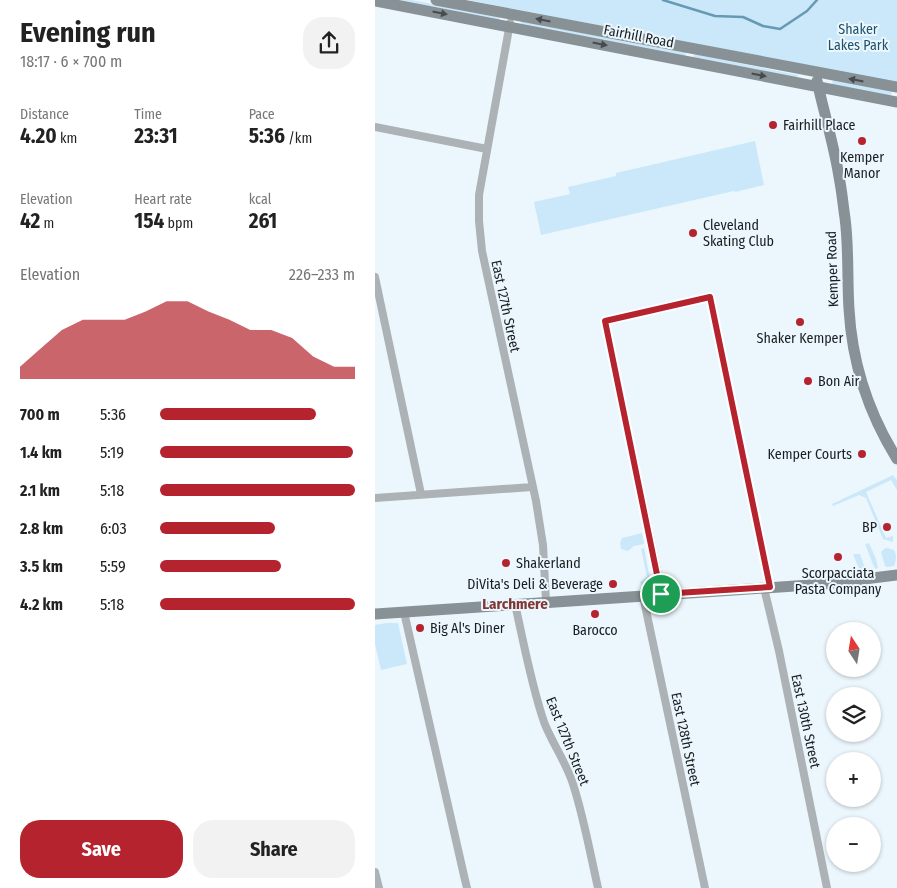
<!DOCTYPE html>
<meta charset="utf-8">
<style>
body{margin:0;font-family:"Fira Sans Condensed",sans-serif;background:#f2f2f2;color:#222;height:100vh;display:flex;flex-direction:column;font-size:19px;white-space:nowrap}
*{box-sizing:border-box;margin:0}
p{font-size:16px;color:#767676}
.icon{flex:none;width:28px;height:28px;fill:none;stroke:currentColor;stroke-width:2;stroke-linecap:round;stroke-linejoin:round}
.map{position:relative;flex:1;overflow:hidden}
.drawer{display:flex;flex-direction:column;background:#fff;width:375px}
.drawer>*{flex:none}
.needle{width:32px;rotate:348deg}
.controls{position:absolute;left:451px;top:622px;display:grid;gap:10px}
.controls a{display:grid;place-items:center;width:55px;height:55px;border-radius:50%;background:#fff;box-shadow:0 1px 4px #0004;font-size:25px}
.pin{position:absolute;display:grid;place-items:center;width:42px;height:42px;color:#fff;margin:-21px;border:2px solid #fff;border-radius:50%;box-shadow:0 1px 5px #0007}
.round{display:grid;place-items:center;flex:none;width:52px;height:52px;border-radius:20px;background:#f2f2f2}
.headline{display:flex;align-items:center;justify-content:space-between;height:85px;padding:0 20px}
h1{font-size:28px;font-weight:700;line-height:38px}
.figures{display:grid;grid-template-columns:repeat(3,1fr);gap:8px;height:85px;padding:5px 20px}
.figures div{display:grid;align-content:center}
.figures b{font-size:21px;font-weight:700}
.figures small{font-size:14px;font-weight:400}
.figures p{font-size:14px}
.chart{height:140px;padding:10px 20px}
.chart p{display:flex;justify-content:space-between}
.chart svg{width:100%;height:90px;margin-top:5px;fill:#b5242e;opacity:.7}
.primary-button{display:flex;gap:10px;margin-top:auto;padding:10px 20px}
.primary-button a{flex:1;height:58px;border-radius:20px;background:#b5242e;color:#fff;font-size:20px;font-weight:700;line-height:58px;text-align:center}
.primary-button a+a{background:#f2f2f2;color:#222}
ul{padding:0 20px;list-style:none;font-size:16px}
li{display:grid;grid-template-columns:80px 60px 1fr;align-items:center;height:38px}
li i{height:12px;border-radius:6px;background:#b5242e}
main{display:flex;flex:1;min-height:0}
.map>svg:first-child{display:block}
</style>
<main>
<section class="drawer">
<div class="headline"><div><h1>Evening run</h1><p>18:17 · 6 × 700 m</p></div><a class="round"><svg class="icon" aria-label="share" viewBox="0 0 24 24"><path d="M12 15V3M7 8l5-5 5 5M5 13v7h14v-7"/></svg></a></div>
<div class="figures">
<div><p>Distance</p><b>4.20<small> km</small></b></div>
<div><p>Time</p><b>23:31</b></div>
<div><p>Pace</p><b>5:36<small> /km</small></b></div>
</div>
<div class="figures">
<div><p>Elevation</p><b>42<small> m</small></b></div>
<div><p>Heart rate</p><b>154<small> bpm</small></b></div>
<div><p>kcal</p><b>261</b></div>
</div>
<div class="chart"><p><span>Elevation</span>226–233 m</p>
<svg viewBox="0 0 160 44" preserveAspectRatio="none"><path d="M0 44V38L10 29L20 20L30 15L40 15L50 15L60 11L70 6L80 6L90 11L100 15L110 20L120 20L130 24L140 33L150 38L160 38V44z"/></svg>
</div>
<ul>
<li><b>700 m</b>5:36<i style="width:80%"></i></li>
<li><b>1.4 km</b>5:19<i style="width:99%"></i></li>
<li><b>2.1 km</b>5:18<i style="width:100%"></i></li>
<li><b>2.8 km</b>6:03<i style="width:59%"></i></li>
<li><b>3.5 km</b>5:59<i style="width:62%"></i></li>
<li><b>4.2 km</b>5:18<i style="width:100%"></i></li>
</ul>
<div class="primary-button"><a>Save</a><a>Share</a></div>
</section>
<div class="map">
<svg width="522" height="888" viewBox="0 0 522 888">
<rect width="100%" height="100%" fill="#ecf7fd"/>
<path fill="#cae8fa" d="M 17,0 L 37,0 L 125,17 L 124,20 Z
M 93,0 L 522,0 L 522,83 L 124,6 Z
M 146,21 L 311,52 L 310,56 L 146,25 Z
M 319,54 L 423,75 L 422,78 L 318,58 Z
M 459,80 L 516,90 L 517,92 L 516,95 L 514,96 L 458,85 L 457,82 Z
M 380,141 L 389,185 L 360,192 L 359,191 L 337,196 L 166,235 L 159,202 L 195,194 L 193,187 L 241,176 L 241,173 Z
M 518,475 L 522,480 L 522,490 L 516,480 L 491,492 L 511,538 L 518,536 L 518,542 L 508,539 L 491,498 L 484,495 L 458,506 L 457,504 Z
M 267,533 L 269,544 L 259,546 L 253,551 L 246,549 L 245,543 L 247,538 Z
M 494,543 L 501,559 L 503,568 L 501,569 L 499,567 L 490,544 Z
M 269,548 L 276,584 L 266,585 L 265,582 L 272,577 L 266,549 Z
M 512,548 L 519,550 C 522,554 521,562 519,566 L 512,567 L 510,566 L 506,552 L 509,549 Z
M 478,554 L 485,554 L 490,568 L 489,571 L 485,571 Z
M 12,623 L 23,623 L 32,664 L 6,670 L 0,644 L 0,625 Z"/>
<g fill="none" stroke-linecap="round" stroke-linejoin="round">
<path stroke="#6899b4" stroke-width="2.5" d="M 288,0 L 340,16 L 368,17 L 388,26 L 405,29 L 432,11 L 442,0"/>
<path stroke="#acb2b5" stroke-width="8" d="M 135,23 L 104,195 L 104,221 L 107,251 L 161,501 L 168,545 L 171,602
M 0,127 L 112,149
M 0,277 L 46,494
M 0,498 L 157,487
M 389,588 L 404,651 L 452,888
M 287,594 L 230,321 L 335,297 L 395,587
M 268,596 L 330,888
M 140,604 C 149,644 156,684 169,722 C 177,743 191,762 198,784 C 209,818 215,853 223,888
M 29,612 L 90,880 L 92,888
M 0,872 L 4,888"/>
<path stroke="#889196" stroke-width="11" d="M 61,0 L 522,87
M 0,1 L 522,102
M 442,81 C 449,113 459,145 464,177 C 467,191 468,205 470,218 C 474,248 472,279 474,309 C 477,363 494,414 522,459
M 0,614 L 449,584 L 522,575"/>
</g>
<defs><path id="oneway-solid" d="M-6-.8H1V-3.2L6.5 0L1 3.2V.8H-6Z" transform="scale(1.25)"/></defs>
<g fill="#454b4f">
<use href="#oneway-solid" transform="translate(65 13) rotate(11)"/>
<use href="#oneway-solid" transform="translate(168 20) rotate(-169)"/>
<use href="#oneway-solid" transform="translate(225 44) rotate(11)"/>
<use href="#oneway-solid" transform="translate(384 75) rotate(11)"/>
<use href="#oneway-solid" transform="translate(481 80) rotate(-169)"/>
</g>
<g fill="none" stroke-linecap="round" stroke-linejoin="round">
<g stroke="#fff" stroke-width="10">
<path id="route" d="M 335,297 L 395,587 L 286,594 L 230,321 Z"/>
</g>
<use href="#route" stroke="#b5242e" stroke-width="6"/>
</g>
<g fill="#b5242e" stroke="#ecf7fd" stroke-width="2">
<circle cx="398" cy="125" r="5"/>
<circle cx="487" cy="141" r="5"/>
<circle cx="318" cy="233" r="5"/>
<circle cx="425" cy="322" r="5"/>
<circle cx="433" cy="381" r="5"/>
<circle cx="487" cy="454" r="5"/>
<circle cx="512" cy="527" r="5"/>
<circle cx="463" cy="557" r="5"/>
<circle cx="131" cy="563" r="5"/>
<circle cx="238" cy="584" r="5"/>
<circle cx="220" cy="614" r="5"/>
<circle cx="45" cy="628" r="5"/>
</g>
<g text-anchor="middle" stroke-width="4" stroke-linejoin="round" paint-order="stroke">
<g font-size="14" fill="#1d526c" stroke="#ecf7fd">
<text x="483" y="34">Shaker<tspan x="483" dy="16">Lakes Park</tspan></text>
</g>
<g font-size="14" fill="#181d20" stroke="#ecf7fd">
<text transform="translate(264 36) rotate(11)" y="5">Fairhill Road</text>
<text transform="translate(457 269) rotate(-92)" y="5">Kemper Road</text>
<text transform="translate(131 306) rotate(78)" y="5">East 127th Street</text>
<text transform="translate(431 721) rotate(78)" y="5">East 130th Street</text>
<text transform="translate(311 739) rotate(78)" y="5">East 128th Street</text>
<text transform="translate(193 741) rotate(68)" y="5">East 127th Street</text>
</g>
<g font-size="14" fill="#181d20" stroke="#ecf7fd" text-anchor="start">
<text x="408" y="130">Fairhill Place</text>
<text x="487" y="162" text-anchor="middle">Kemper<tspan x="487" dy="16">Manor</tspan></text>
<text x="328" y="230">Cleveland<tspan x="328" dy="16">Skating Club</tspan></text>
<text x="425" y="343" text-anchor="middle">Shaker Kemper</text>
<text x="443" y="386">Bon Air</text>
<text x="477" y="459" text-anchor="end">Kemper Courts</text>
<text x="502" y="532" text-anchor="end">BP</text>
<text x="141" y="568">Shakerland</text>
<text x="463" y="578" text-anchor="middle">Scorpacciata<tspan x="463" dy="16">Pasta Company</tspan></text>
<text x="228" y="589" text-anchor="end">DiVita's Deli &amp; Beverage</text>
<text x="55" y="633">Big Al's Diner</text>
<text x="220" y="635" text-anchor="middle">Barocco</text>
</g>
<g font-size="15" font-weight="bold" fill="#803837" stroke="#ecf7fd">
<text x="140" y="609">Larchmere</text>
</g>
</g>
</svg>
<div class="controls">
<a><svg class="needle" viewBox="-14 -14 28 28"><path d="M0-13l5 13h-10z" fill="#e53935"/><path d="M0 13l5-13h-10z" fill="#767676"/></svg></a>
<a><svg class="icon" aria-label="layers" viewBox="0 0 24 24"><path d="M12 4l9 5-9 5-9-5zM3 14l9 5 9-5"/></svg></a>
<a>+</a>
<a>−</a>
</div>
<div class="pin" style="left:286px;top:594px;background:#1e9e55"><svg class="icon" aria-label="arrive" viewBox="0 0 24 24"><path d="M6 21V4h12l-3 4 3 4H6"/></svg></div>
</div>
</main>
